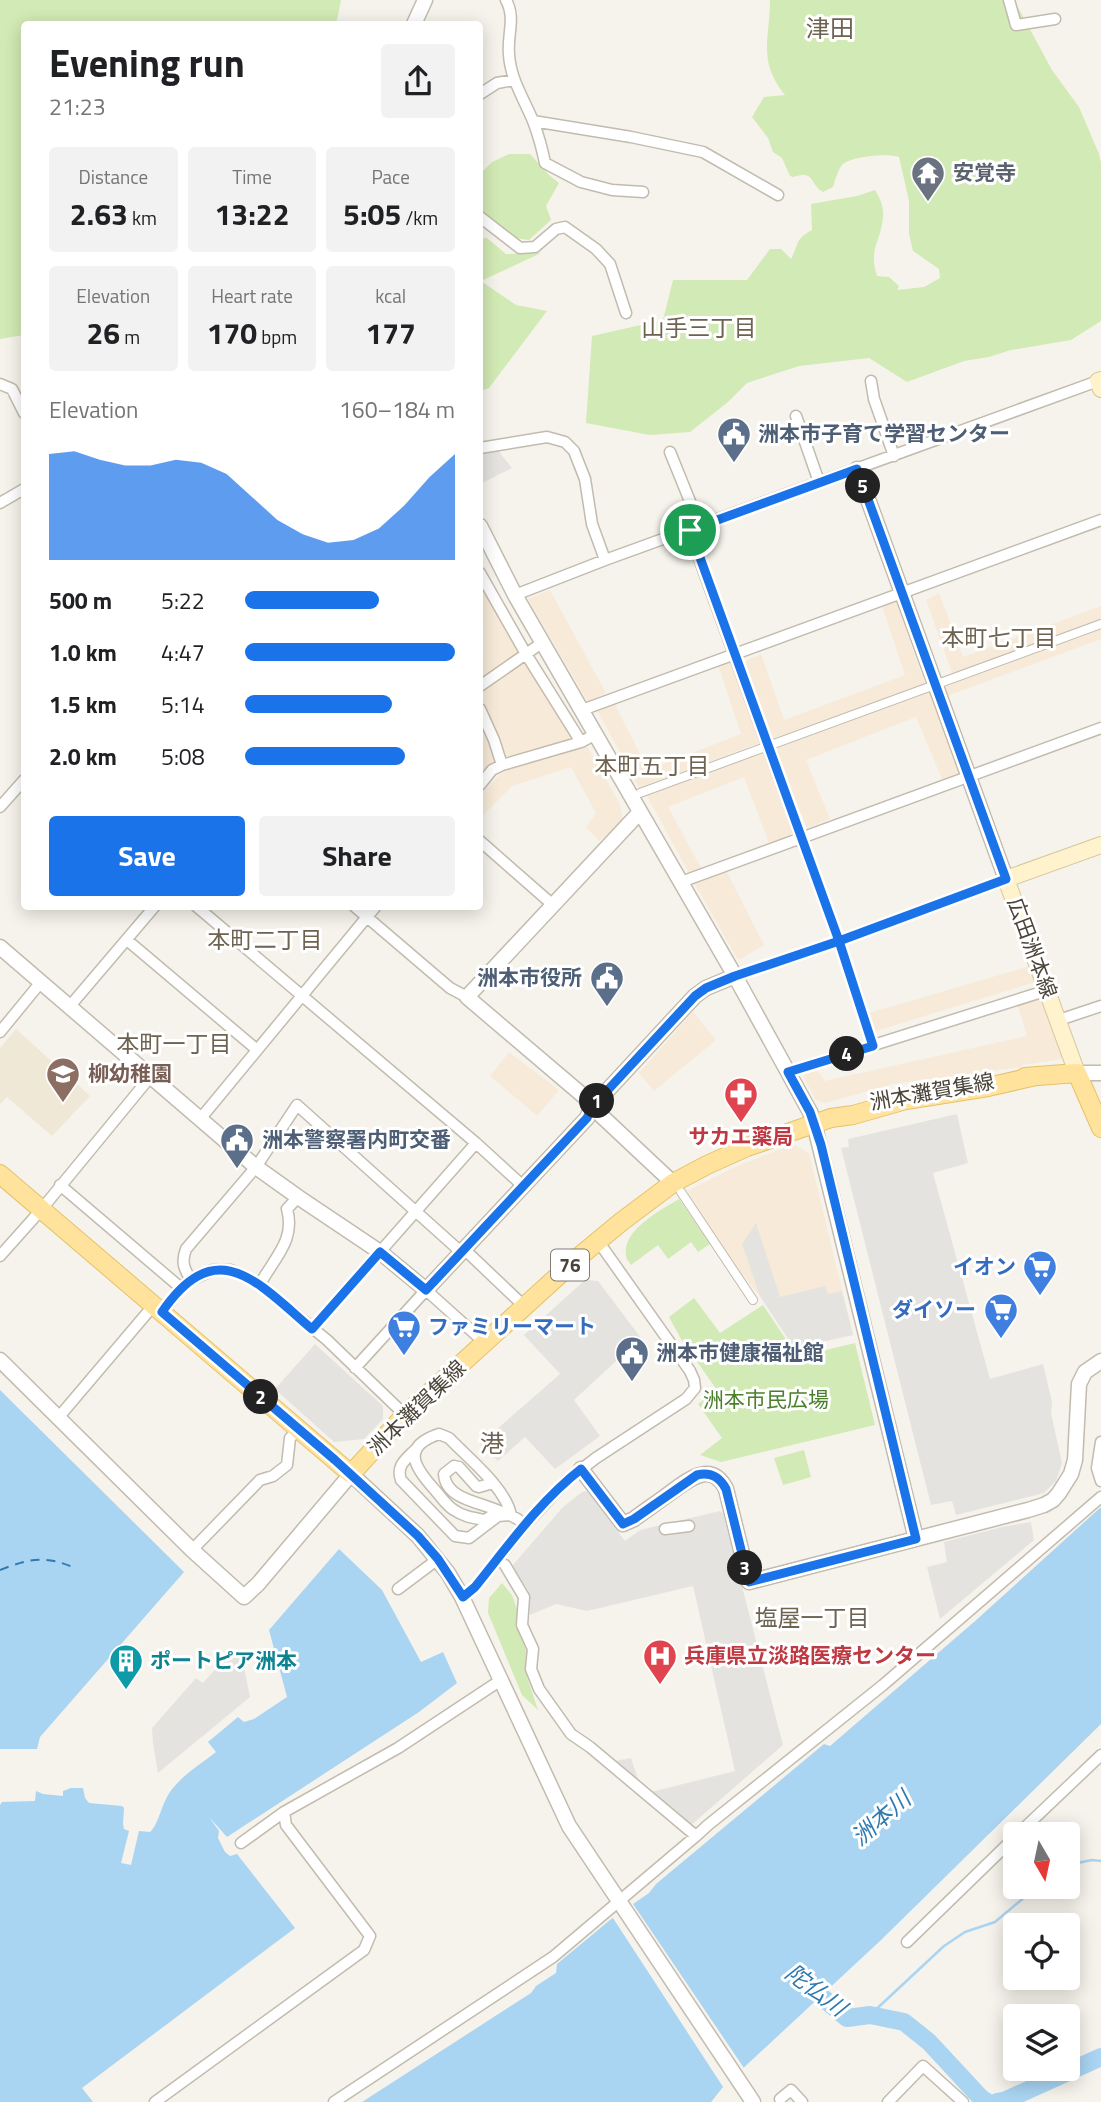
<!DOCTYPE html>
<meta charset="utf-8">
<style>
body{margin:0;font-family:"Titillium Web","Noto Sans JP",sans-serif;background:#f2f2f2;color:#202124;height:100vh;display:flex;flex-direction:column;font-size:26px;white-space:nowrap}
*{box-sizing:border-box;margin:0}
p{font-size:23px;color:#757577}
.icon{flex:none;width:38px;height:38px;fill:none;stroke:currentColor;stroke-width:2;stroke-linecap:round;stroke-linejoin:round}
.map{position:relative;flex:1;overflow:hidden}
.panel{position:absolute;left:21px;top:21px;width:462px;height:889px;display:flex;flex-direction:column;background:#fff;border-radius:7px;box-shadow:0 4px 18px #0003}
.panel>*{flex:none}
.needle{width:46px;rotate:171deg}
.buttons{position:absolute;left:1003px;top:1822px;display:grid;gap:14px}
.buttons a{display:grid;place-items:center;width:77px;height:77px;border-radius:7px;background:#fff;box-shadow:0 4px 18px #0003;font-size:35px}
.pin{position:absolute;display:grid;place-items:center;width:60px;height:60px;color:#fff;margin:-30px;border:4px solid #fff;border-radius:50%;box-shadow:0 2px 7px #0007}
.km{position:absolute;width:35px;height:35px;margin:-18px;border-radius:50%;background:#222;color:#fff;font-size:19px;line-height:35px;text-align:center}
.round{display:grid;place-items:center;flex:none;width:74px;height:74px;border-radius:7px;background:#f2f2f2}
.head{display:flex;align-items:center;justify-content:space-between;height:119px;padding:0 28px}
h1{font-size:38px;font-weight:700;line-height:52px}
.stats{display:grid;grid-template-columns:repeat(3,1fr);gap:10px;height:119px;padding:7px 28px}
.stats div{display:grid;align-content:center;border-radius:7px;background:#f2f2f2;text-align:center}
.stats b{font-size:30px;font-weight:700}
.stats small{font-size:19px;font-weight:400}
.stats p{font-size:19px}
.chart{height:196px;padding:14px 28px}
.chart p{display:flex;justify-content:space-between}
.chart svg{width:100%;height:126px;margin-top:7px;fill:#1a73e8;opacity:.7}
.button{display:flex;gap:14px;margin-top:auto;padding:14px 28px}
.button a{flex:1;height:80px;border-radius:7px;background:#1a73e8;color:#fff;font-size:28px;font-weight:700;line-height:80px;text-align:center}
.button a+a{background:#f2f2f2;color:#202124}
ul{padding:0 28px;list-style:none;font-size:23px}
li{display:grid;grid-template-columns:112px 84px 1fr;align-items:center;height:52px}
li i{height:18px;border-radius:9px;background:#1a73e8}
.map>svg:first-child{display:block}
</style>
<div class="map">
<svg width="1101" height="2102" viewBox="0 0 1101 2102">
<rect width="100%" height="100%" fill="#f6f3ec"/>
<path fill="#f7ead8" d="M 480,563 L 580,737 L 500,758 L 480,773 Z
M 550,590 L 606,693 L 588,702 L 528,599 Z
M 939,593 L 963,657 L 1101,606 L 1101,620 L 953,676 L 926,600 Z
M 896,601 L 925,684 L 766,743 L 743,662 L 761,654 L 784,720 L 905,675 L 882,606 Z
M 1101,627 L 1101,639 L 947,696 L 944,687 Z
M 734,659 L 762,742 L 639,788 L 596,708 L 614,703 L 648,770 L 741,734 L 718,664 Z
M 930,690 L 961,772 L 942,779 L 916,717 L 806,760 L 830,819 L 807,828 L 773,745 Z
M 587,746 L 620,804 L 623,820 L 599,841 L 586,827 L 596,813 L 571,767 L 512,786 L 480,818 L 480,795 L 506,769 Z
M 768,749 L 798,835 L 770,846 L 744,777 L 668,807 L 702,870 L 690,875 L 647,796 Z
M 725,868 L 764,945 L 740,959 L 737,958 L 693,881 Z
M 1030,966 L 1035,982 L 876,1031 L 869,1013 Z
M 1040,997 L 1043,1000 L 1063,1059 L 1022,1065 L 1022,1067 L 893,1084 L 825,1103 L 816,1100 L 801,1072 L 815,1068 L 825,1081 L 1027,1036 L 1017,1003 Z
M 693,1012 L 716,1040 L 654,1091 L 639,1073 Z
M 509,1052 L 559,1090 L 537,1116 L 490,1076 Z
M 793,1144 L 809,1153 L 853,1335 L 794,1348 L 760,1296 L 727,1256 L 698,1214 L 698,1208 L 687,1191 L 735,1167 Z"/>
<path fill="#efe8d6" d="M 16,1029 L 90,1096 L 52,1136 L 7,1097 L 0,1104 L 0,1048 Z"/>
<path fill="#d2eab5" d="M 0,0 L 341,0 L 337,20 L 333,24 L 24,24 L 24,335 L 0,339 Z
M 770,0 L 1014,0 L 1052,70 L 1079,107 L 1099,154 L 1101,164 L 1101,321 L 1071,340 L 1011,350 L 989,357 L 964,361 L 907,382 L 869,358 L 799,366 L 747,383 L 728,402 L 690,432 L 650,435 L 586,423 L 592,336 L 663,320 L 673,280 L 747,280 L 770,249 L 781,249 L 791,259 C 799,244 795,239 812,230 L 811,204 L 857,196 L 875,190 C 880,198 884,207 883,217 C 881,242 868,248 877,276 L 889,277 L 899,286 L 897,290 L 924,287 L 940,278 L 939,269 L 913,251 L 909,234 L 909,201 L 899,157 C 888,153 851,156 842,165 C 838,170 835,180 833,187 L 823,192 C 808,183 816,170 793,177 L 790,176 L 782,158 L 773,152 L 768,138 L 752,117 L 764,97 L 785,95 C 757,61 770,38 770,0 Z
M 509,154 L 530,154 L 549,175 L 559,183 L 546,206 L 551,220 L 529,240 L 515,238 L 480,212 L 480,174 L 492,162 Z
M 487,238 L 506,254 L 541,253 L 481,281 L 516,305 L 547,311 L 489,388 L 480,391 L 480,239 Z
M 679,1199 L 710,1244 L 698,1252 L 691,1242 L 668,1259 L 658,1245 L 631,1265 C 629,1262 626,1259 626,1255 C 622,1230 661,1210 679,1199 Z
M 694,1298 L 720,1333 L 763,1305 L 789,1344 L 793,1358 L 855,1343 L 875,1425 L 721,1462 L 700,1455 L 722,1438 L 698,1404 L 717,1390 L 681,1339 L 669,1317 Z
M 804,1450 L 811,1477 L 783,1485 L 774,1458 Z
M 502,1583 L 512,1595 L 517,1609 L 520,1635 L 530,1660 L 527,1677 L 538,1710 L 522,1695 L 488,1613 L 489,1598 Z"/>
<path fill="#e5e3e0" d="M 496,448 L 512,468 L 480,484 L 480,451 Z
M 957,1114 L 968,1163 L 933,1173 L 990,1379 L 1043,1364 L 1052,1402 L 1051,1413 L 1062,1463 L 1056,1481 L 1044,1493 L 956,1515 L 952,1501 L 931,1505 L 841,1148 L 849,1147 L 848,1139 Z
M 756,1223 L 780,1297 L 825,1286 L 828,1294 L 842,1291 L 853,1335 L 794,1348 L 760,1296 L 742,1244 Z
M 585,1280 L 598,1281 L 641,1338 L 574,1400 L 600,1436 L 555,1469 L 525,1437 L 498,1461 L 480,1444 L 560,1374 L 524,1335 Z
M 315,1344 L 383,1406 L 383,1419 L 364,1439 L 334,1442 L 275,1389 Z
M 588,1491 L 625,1541 L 640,1530 L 720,1511 L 723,1513 L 783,1745 L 682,1833 L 604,1763 L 631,1758 L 643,1794 L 735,1771 L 693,1586 L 587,1611 L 556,1604 L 530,1615 L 528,1590 L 512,1566 L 563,1507 L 582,1492 Z
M 1031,1522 L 1034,1540 L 940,1619 L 927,1567 L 947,1562 L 944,1542 L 1002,1527 Z
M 229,1654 L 242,1658 L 250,1697 L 158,1773 L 153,1744 L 152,1728 L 196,1678 L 203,1683 Z"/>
<path fill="#a9d4f2" d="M 0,1390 L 184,1572 L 40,1737 L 37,1749 L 0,1749 Z
M 1101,1507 L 1101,1724 L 880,1941 L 723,2087 L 711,2102 L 362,2102 L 531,1993 L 536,1986 L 556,1973 L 557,1964 L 610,1920 L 649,1893 L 656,1884 L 824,1744 L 830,1746 L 974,1622 Z
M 339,1549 L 382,1590 L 421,1662 L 443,1652 L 457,1683 L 419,1712 L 227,1837 L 209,1817 L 219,1831 L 218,1838 L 225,1852 L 230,1856 L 237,1854 L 295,1928 L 82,2088 L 93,2102 L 0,2102 L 0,1805 L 2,1802 L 35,1801 L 36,1791 L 43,1794 L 63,1796 L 63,1791 L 71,1788 L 83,1788 L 85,1798 L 89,1803 L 122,1806 L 124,1808 L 123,1824 L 124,1829 L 129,1831 L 121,1863 L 131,1865 L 139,1831 L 150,1832 C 159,1825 162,1800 173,1788 C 184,1774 202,1763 216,1752 L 208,1742 L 238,1717 L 244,1722 L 254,1719 L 287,1697 L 269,1630 Z"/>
<path fill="#f6f3ec" d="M 631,1901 L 746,2071 L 725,2090 L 611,1915 Z
M 554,1968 L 556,1968 L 556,1972 L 534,1985 L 535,1988 L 530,1992 L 359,2102 L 360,2099 L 529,1990 L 533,1983 L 553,1971 Z"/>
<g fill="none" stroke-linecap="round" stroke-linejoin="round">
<path stroke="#a9d4f2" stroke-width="2.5" d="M 1068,1865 L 1092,1860 L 1101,1861
M 870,2015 L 944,1946 L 965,1932 L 995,1922 L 1038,1886"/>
<path stroke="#a9d4f2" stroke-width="18" d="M 804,1982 L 847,2018 L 870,2015 L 904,2022 L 929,2042 L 981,2098 L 987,2102
M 997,2102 L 1004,2101 L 1101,2057"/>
<path stroke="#2e7ab2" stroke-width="2" stroke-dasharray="9 7" stroke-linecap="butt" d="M 0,1570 C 31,1558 46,1555 77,1569"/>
<g stroke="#c2bbae" stroke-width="10">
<path id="pedestrian" d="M 640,793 L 1101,624
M 681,1192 L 753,1300"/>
</g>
<g stroke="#c2bbae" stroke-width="13">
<path id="minor" d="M 506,0 C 516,18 507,35 509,54 C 510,78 524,99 533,121 C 538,134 542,148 545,163 L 581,182 L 612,190 L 643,192
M 1009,0 L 1016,25 L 1055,19
M 480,94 L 497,83 L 514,80
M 533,121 L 631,137 L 703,152 L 778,195
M 480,217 L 520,248 L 535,247 L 556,229 L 565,227 L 596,249 L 610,264 L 626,313
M 871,381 L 874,399 L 894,456
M 0,384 L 12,389 L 24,413
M 796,416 L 819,482
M 480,448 L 547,437 L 565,442 L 574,451 L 585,479 L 592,524 L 605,560
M 670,452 L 700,526
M 0,503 L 24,489
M 689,531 L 839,941 L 873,1046
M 480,573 L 526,654 L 581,742
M 515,595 L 605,560 L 1098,381
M 480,686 L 536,647
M 480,709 L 494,740 L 502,765
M 582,710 L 1101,520
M 480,785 L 492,770 L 502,765 L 581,742 L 596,734
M 0,807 L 24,780
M 480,841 L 553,905
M 681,882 L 1101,728
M 196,906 L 476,1143 L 523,1186
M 354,906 L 450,988 L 467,997
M 127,940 L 256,1049
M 735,976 L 839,941 L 1006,879
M 70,1006 L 155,906
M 1059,1020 L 1101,1006
M 0,1032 L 41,982
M 788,1072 L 1048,990
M 201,1118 L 376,906
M 60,1185 L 181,1288
M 464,1249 L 525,1307
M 0,1256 L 41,1210 L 151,1076
M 191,1280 C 184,1269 181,1262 186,1249 L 256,1167 L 297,1105 L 461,1252
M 258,1283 L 263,1279 C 278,1254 295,1238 287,1209 L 298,1197
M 162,1312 L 181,1288 L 191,1280 L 213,1270 L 231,1270 L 258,1283 L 327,1340 L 405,1415
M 312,1329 L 476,1143
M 355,1368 L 426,1290 L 485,1343
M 58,1418 L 153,1306
M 1101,1442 L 1097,1468 L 1101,1481
M 415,1450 C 405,1460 396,1466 401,1480 L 455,1536 L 469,1538 L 498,1516 L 511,1515 C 505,1487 469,1459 449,1438 L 439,1434 C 400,1447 415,1468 435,1490 C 441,1497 447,1506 454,1510 C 464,1517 474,1518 485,1520 L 499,1511 C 509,1514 518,1518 525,1525
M 493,1483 L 479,1487 L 476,1486 L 459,1467 L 454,1466 L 444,1474 C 446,1500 481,1502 499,1511
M 665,1529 L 689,1526
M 192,1550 L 260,1480 L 273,1476 L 287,1465 L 290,1438 L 299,1429
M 505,1565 L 524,1597 L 522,1625 L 533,1649 L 531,1669 L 539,1689 L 571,1734 L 590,1747 L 696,1836
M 398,1589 L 438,1559
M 462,1597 L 475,1587 L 525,1525 L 566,1481 L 596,1458 L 686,1399 L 695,1388 L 694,1380 L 690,1371 L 598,1241
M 1018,1834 L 1101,1755
M 241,1843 L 284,1812
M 907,1942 L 1015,1837
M 780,2099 L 791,2090 L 802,2102
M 155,2102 L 364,1950 L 370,1936 L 286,1825 L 284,1812 L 398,1748 L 501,1680
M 334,2102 L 553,1957 L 696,1836 L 708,1825 L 883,1685 L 1101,1497
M 888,2102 L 923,2066 L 963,2102"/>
</g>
<g stroke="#c2bbae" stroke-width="17">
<path id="tertiary" d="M 414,24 L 425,0
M 857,469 L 1006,879
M 480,526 L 515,595 L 735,976
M 0,947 L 256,1167 L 298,1197 L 380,1252 L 426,1290 L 587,1118 L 592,1107 L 695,996 L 706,988 L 735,976 L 810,1112 L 814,1123 L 916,1539
M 1077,1073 L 1101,1073
M 594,1105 L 467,997 L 640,812
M 592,1107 L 673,1183
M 0,1360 L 192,1550 L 244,1597 L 258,1584 L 351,1474 L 418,1536 L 448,1573 L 462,1597 L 569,1826 L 753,2102
M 581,1469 L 623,1524 L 634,1519 C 646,1510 658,1502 670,1493 C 688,1480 711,1460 726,1489 L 749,1582 L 1028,1510 L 1044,1505 L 1053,1500 L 1059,1493 L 1071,1474 L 1075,1460 L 1079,1384 L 1085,1372 L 1101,1361"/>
</g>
<g stroke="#d6c79b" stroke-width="18">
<path id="secondary" d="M 1101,380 L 1098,381 L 1101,389
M 1077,1073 L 1006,879 L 1101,845"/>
</g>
<g stroke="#e6c16a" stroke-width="20">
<path id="primary" d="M 1025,1077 L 1077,1073 L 1101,1128
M 0,1174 L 351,1474 L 405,1415 L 580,1256 L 621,1222 L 673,1183 L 707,1165 L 747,1147 L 831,1118 L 853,1115 L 906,1100 L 988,1087 L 1036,1076"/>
</g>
<use href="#pedestrian" stroke="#fff" stroke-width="8"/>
<use href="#minor" stroke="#fff" stroke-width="10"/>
<use href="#tertiary" stroke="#fff" stroke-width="14"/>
<use href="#secondary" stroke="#fff3cd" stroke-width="16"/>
<use href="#primary" stroke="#ffe39c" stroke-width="18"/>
</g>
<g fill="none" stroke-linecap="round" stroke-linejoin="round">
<g stroke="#fff" stroke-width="14">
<path id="route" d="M 690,530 L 839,941 L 735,976 L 706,988 L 695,996 L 592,1107 L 587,1118 L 426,1290 L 380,1252 L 312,1329 C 258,1283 217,1232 162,1312 L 335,1460 L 418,1536 L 438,1559 L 463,1597 L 475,1587 C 508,1546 539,1502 581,1469 L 623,1524 L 634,1519 L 697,1475 C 710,1472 719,1476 726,1489 L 749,1582 L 916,1539 L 821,1145 L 810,1112 L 788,1072 L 873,1046 L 839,941 L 1006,879 L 857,469 L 690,530"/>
</g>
<use href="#route" stroke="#1a73e8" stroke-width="9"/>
</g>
<defs>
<g id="temple-pin" transform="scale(1.75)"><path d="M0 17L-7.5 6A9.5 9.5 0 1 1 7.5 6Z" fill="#6b7280" stroke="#fff"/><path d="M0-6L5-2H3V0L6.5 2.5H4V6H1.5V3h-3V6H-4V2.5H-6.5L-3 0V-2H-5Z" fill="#fff"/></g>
<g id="civic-pin" transform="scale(1.75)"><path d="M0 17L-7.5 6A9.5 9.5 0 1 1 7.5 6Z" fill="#5c6f8a" stroke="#fff"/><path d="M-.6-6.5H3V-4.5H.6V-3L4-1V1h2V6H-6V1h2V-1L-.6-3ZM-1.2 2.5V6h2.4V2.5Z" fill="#fff"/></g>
<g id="school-pin" transform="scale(1.75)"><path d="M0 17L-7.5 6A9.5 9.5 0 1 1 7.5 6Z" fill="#8d6e63" stroke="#fff"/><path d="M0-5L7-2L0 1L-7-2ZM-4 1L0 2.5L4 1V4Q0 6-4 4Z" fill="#fff"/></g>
<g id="pharmacy-pin" transform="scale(1.75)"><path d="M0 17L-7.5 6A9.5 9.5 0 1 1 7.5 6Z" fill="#e0444e" stroke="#fff"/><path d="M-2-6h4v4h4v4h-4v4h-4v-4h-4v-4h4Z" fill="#fff"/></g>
<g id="supermarket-pin" transform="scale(1.75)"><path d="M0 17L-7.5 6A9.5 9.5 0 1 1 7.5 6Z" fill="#3f7fe0" stroke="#fff"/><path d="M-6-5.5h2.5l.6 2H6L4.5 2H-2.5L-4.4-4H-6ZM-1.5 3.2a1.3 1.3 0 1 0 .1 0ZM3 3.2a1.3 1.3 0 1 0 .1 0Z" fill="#fff"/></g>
<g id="hospital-pin" transform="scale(1.75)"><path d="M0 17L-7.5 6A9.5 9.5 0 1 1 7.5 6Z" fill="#e0444e" stroke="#fff"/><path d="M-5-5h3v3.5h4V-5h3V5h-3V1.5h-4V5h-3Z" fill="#fff"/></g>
<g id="building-pin" transform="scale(1.75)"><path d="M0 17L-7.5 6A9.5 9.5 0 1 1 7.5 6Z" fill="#0f9aa8" stroke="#fff"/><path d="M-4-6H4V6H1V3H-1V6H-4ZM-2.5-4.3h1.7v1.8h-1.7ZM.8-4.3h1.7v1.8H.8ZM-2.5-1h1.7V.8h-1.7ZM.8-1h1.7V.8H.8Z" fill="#fff"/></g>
</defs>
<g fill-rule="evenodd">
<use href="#temple-pin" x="928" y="173"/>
<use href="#civic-pin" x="734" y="434"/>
<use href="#civic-pin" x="607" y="978"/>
<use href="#school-pin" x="63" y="1074"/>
<use href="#pharmacy-pin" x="741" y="1094"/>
<use href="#civic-pin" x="237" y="1140"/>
<use href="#supermarket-pin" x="1040" y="1267"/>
<use href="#supermarket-pin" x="1001" y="1310"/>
<use href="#supermarket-pin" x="404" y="1327"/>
<use href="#civic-pin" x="632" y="1353"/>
<use href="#hospital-pin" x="660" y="1656"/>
<use href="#building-pin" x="126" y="1661"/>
</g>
<g text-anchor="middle" stroke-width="6" stroke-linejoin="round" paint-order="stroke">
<rect fill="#fff" stroke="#817c74" stroke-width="2" x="551" y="1249.5" width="38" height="31" rx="5"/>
<g font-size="19" font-weight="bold" fill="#4b4439">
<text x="570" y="1272">76</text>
</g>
<g font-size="21" font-weight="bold" fill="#5b616d" stroke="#fff" text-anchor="start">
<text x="953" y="180">安覚寺</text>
</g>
<g font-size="21" font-weight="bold" fill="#4e5e75" stroke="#fff" text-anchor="start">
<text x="758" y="441">洲本市子育て学習センター</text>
<text x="582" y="985" text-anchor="end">洲本市役所</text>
<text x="262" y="1147">洲本警察署内町交番</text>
<text x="656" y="1360">洲本市健康福祉館</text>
</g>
<g font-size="21" fill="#4b4439" stroke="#fff">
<text transform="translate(1032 948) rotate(70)" y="7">広田洲本線</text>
<text transform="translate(932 1092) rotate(-10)" y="7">洲本灘賀集線</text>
<text transform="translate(417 1408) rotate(-44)" y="7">洲本灘賀集線</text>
</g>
<g font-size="21" font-weight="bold" fill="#785e54" stroke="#fff" text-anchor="start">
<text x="88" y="1081">柳幼稚園</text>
</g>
<g font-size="21" font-weight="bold" fill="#be3a42" stroke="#fff">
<text x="741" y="1144">サカエ薬局</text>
<text x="684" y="1663" text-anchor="start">兵庫県立淡路医療センター</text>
</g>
<g font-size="21" font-weight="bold" fill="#366cbe" stroke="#fff" text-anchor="end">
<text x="1016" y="1274">イオン</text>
<text x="976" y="1317">ダイソー</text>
<text x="428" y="1334" text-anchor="start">ファミリーマート</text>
</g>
<g font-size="21" fill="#4a7f2a" stroke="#fff">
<text x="766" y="1407">洲本市民広場</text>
</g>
<g font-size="21" font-weight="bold" fill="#0d838f" stroke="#fff" text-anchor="start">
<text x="150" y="1668">ポートピア洲本</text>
</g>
<g font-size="23" fill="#6e6250" stroke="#fff">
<text x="699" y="336">山手三丁目</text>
<text x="999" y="646">本町七丁目</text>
<text x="652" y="774">本町五丁目</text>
<text x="265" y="948">本町二丁目</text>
<text x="174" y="1052">本町一丁目</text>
<text x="812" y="1626">塩屋一丁目</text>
</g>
<g font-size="23" font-style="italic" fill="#2e7ab2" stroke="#fff">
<text transform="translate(881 1818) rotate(-41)" y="8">洲本川</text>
<text transform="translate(816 1990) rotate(37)" y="8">陀仏川</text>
</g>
<g font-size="24" fill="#6e6250" stroke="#fff">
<text x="830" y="37">津田</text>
<text x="492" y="1452">港</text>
</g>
</g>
</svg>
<div class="buttons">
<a><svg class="needle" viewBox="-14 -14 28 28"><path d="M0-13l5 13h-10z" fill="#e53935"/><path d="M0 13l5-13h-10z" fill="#757577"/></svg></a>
<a><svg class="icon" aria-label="locate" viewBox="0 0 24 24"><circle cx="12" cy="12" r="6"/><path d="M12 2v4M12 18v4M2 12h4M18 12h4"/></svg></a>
<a><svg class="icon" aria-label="layers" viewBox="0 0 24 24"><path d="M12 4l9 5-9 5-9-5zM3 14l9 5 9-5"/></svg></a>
</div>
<div class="pin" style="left:690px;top:530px;background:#1e9e55"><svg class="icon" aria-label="arrive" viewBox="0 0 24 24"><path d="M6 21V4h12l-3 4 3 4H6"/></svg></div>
<b class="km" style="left:597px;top:1101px">1</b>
<b class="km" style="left:261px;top:1397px">2</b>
<b class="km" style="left:745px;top:1568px">3</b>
<b class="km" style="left:847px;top:1054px">4</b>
<b class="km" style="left:863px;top:486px">5</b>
<section class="panel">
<div class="head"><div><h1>Evening run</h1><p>21:23</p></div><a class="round"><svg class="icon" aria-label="share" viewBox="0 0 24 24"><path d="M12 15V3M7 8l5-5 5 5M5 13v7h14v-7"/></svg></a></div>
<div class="stats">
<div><p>Distance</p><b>2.63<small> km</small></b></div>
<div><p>Time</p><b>13:22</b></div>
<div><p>Pace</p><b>5:05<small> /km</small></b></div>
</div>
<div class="stats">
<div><p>Elevation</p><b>26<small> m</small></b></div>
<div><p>Heart rate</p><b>170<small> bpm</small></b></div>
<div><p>kcal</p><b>177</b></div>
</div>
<div class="chart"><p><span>Elevation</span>160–184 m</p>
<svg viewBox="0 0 160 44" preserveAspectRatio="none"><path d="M0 44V7L10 6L20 9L30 11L40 11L50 9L60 10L70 14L80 22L90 30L100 35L110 38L120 37L130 33L140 25L150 15L160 7V44z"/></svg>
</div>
<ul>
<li><b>500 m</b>5:22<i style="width:64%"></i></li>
<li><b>1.0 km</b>4:47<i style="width:100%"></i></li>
<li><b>1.5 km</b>5:14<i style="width:70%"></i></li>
<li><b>2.0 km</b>5:08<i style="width:76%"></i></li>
</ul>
<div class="button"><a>Save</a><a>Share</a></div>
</section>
</div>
